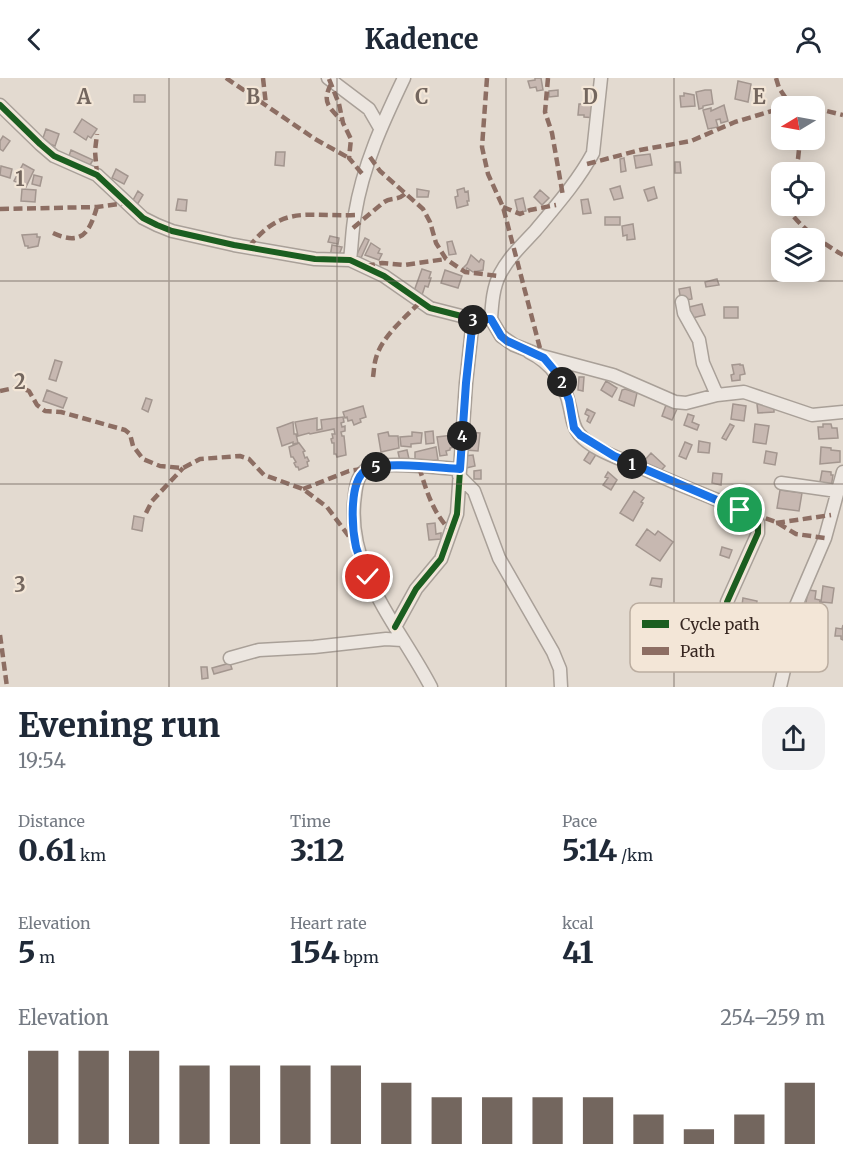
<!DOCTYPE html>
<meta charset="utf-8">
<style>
body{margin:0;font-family:Merriweather,serif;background:#f2f2f3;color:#1f2937;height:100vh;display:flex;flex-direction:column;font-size:22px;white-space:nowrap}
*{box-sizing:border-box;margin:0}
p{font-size:20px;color:#747a83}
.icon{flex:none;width:33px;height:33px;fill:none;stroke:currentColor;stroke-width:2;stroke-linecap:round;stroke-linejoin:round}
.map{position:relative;height:609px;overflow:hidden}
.panel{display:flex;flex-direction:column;background:#fff;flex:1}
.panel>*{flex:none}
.needle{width:39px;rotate:260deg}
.controls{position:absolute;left:771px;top:18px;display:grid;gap:12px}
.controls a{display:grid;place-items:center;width:54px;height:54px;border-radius:12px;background:#fff;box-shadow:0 3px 15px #0003;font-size:30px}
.pin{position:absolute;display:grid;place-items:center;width:51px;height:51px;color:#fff;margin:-26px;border:3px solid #fff;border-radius:50%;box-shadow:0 2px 6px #0007}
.km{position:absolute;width:30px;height:30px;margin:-15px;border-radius:50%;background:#222;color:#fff;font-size:16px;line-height:30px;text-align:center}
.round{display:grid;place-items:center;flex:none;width:63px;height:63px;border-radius:18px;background:#f2f2f3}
.overview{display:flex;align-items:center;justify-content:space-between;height:102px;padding:0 18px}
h1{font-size:33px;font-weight:800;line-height:45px}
.figures{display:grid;grid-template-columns:repeat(3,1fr);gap:9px;height:102px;padding:6px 18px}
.figures div{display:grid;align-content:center}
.figures b{font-size:30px;font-weight:800}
.figures small{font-size:16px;font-weight:400}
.figures p{font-size:16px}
.chart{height:168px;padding:12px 18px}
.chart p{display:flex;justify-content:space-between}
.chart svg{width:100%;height:108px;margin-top:6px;stroke:#73665e;stroke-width:6}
header{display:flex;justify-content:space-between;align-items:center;height:78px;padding:0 18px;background:#fff;font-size:27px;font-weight:800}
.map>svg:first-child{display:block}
</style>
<header><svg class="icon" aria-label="back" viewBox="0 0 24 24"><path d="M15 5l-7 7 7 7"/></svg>Kadence<svg class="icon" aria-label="person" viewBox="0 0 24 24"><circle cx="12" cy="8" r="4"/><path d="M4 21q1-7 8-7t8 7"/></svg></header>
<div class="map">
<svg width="843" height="609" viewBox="0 0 843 609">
<rect width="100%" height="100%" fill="#e3dad0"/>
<path fill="#c7b8b1" stroke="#a3968f" stroke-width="1.5" d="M 535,0 L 541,0 L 543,12 L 537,13 L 536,9 L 530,10 L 528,3 L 535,2 Z
M 738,3 L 751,6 L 748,24 L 735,21 Z
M 558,12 L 558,18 L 549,19 L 549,13 Z
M 705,12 L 711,12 L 713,26 L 703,28 L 703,30 L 699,31 L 696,14 Z
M 684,15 L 694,17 L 695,28 L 681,29 L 680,18 L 684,18 Z
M 134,17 L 145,17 L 145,24 L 134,24 Z
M 579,26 L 595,26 L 596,40 L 584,39 L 584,37 L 578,37 Z
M 724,27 L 728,43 L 721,45 L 720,41 L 716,42 L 718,49 L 708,51 L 703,32 L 711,30 L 711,33 Z
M 82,41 L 97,51 L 91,60 L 88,58 L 86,62 L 74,54 Z
M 46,51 L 59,56 L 55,68 L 42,63 Z
M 3,58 L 10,63 L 3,73 L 0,71 L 0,63 Z
M 71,72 L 93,82 L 90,87 L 69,78 Z
M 276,74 L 285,74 L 284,88 L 275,87 Z
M 650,76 L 652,87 L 636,90 L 634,78 Z
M 624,80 L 626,93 L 621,94 L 620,81 Z
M 675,84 L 680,84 L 681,95 L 675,95 Z
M 23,86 L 34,92 L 26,109 L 14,103 Z
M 1,88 L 12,91 L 10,100 L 0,97 Z
M 116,91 L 128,98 L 124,106 L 112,100 Z
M 34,97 L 42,99 L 40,108 L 32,106 Z
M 620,108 L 623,120 L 614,122 L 610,111 Z
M 654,109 L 657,120 L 648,123 L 644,112 Z
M 464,110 L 465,114 L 468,113 L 469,123 L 467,123 L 468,127 L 457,130 L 455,119 L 458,118 L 457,112 Z
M 22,111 L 36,112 L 35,124 L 21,123 Z
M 417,111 L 429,113 L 428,119 L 417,119 Z
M 540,112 L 549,120 L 542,127 L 534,119 Z
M 138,113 L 143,117 L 137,127 L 132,124 Z
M 523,120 L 526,133 L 518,135 L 515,122 Z
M 178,121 L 187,122 L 186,133 L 176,132 Z
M 588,121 L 591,135 L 583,136 L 581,122 Z
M 605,139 L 620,139 L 620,147 L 605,147 Z
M 633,146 L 635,161 L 627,162 L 627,157 L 623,158 L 622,148 Z
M 37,156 L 37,159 L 40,159 L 38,168 L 28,170 L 28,168 L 25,168 L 22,157 Z
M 330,158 L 339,160 L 338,166 L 328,164 Z
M 365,160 L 369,162 L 361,180 L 356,178 Z
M 452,163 L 456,176 L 449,177 L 447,164 Z
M 371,165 L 380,171 L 378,175 L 382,176 L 379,182 L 365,177 Z
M 332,167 L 342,169 L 339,177 L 330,179 Z
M 471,177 L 479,184 L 481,181 L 484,183 L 483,192 L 473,194 L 467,190 L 466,193 L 462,191 L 467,186 Z
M 422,191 L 431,194 L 429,200 L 431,200 L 428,209 L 425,208 L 421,220 L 413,216 Z
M 445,192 L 462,198 L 458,210 L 441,205 Z
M 717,201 L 719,207 L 706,209 L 705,204 Z
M 690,209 L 692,221 L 681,223 L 679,211 Z
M 702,226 L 705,237 L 688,241 L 685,230 Z
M 724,229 L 738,229 L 738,240 L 724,240 Z
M 55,282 L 62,284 L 56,303 L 49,301 Z
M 740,286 L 740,287 L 743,287 L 745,296 L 740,297 L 740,302 L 732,303 L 731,297 L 734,296 L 732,287 Z
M 579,299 L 584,299 L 583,313 L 578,312 Z
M 606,303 L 617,310 L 612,319 L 601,312 Z
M 625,311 L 637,315 L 634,328 L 619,322 L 622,312 Z
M 47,312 L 67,320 L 63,330 L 43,323 Z
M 146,320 L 152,322 L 148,334 L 142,331 Z
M 774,325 L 774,334 L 758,335 L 757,326 Z
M 733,326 L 746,328 L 744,343 L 731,341 Z
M 666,327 L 677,331 L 672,342 L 662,338 Z
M 363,328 L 366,339 L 360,341 L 361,344 L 354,347 L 352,342 L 348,343 L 347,339 L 345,340 L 343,334 Z
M 587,331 L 595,335 L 590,345 L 587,343 L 589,338 L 585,336 Z
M 688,336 L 694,338 L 692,344 L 699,347 L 697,352 L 684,347 Z
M 343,339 L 344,344 L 341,345 L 342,349 L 345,348 L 345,353 L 341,354 L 342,358 L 344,358 L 346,377 L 337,379 L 336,376 L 334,376 L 334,365 L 332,365 L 331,361 L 333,360 L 332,356 L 335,356 L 334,351 L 310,356 L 309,355 L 298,358 L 295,344 L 317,340 L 317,352 L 322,351 L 321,342 Z
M 293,344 L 294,356 L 296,356 L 298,365 L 293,366 L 293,364 L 282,368 L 277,350 Z
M 730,346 L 734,348 L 726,362 L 722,360 Z
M 755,346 L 769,348 L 766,366 L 753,364 Z
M 823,346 L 831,346 L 832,350 L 837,350 L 838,360 L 819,361 L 818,349 L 823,349 Z
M 433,353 L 434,365 L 426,366 L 425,354 Z
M 388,354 L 389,358 L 398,358 L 399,370 L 381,374 L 378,356 Z
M 412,354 L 422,355 L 421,365 L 411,366 L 411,369 L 401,368 L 400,359 L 412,358 Z
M 468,354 L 480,355 L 478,373 L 466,372 Z
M 453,357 L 455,369 L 450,370 L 450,372 L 446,373 L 447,377 L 440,378 L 437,359 Z
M 699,363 L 710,365 L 709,375 L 698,374 Z
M 685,364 L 692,367 L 686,381 L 679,378 Z
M 299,365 L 305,373 L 303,374 L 305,380 L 307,379 L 309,383 L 307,384 L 308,388 L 299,392 L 298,389 L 296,389 L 294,385 L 296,384 L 293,379 L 291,379 L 289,369 Z
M 436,369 L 438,382 L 419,385 L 418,382 L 415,382 L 415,374 Z
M 821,369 L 831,370 L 831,372 L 840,373 L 840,384 L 820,386 Z
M 591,371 L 597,375 L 590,386 L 584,382 Z
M 407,372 L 409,381 L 400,383 L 398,374 Z
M 766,373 L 777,375 L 775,387 L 764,385 Z
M 651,375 L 665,388 L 658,396 L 644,383 Z
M 473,377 L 475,388 L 466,390 L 464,378 Z
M 481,392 L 481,401 L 474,401 L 474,393 Z
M 822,393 L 831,394 L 831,397 L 833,397 L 831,410 L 819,409 Z
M 608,394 L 617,402 L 611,412 L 603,407 L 608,400 L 605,399 Z
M 713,395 L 722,396 L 721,407 L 712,405 Z
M 780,412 L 802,415 L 799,433 L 777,430 Z
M 634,413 L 644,420 L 641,424 L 643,425 L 633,443 L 620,435 Z
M 134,438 L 144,440 L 142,453 L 132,451 Z
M 435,445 L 436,456 L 441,455 L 441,461 L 429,462 L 427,446 Z
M 647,451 L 655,457 L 658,453 L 673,464 L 660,483 L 636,467 Z
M 722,469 L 732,472 L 729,480 L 720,477 Z
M 652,500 L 662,501 L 661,509 L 650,507 Z
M 823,508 L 834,510 L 832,525 L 821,524 Z
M 808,512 L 816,513 L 815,521 L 820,522 L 819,530 L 805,531 Z
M 743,520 L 757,523 L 755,536 L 741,534 Z
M 843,547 L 843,562 L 841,561 L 841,558 L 835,558 L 836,550 L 842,551 Z
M 230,585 L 232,591 L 214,596 L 212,590 Z
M 201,589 L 207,589 L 208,600 L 202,601 Z"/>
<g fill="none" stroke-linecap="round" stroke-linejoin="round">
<g stroke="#a9a098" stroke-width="15">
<path id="minor" d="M 328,0 L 369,31 L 380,50
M 0,27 L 40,66 L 54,78 L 97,97 L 143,140 L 157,147 L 172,153 L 234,167 L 315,181 L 350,182 L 384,198 L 430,230 L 473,241 L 466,305 L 457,436 L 441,481 L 416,511 L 395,549
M 350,182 C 352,167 352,151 355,136 C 363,87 383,44 404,0
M 682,224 L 684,235 L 699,262 L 703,285 L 717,317
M 473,241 L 491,241 L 501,258 L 514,267 L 542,278 L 613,297 L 675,324 L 686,325 L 717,317 L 744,314 L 812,337 L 843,334
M 491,241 C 492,226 493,209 500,196 C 509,179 522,167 535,153 C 555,129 578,103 593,75 L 601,0
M 529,274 C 552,285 565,305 570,330 C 572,339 573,349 579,356 C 591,370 613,378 630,385 C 670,403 711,420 753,436 L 758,445 L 758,455 L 727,524 L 728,532 L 789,544
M 459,398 L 474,413 L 499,480 L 553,574 L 560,591 L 561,609
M 781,405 L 837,413
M 230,580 L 259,572 L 314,569 L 386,561 L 402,562
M 431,609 C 400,549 344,490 355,417 C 356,407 358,395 369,390 C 385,383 440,390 460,391
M 780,609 L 784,592 L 789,544 L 825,460 L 843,394"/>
</g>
<use href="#minor" stroke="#ece6e0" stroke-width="12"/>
<path stroke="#8d6e63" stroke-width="4.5" stroke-dasharray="9 4.5" stroke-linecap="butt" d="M 226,0 L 315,61 L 349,80
M 263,0 L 266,27
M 487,0 L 482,69 L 488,96 L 503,129 L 542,278
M 548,0 L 545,34 L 552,55 L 563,118
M 776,0 L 779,10 L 791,28
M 329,1 L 339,26 L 343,45 L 351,61 L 349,80 L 364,98
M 331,6 C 322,24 328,28 341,42
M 814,30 L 843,37
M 370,79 L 380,93 L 423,131 L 430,144 L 436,165 L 446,181 L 465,194 L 499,198
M 587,86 L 640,72 L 691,63 L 735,44 L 782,30
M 794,94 L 798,81 L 800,62
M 97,97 L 95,73 L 97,56
M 786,128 C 799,149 822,165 843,177
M 503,129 L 520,136 L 530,132 L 556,127
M 0,131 L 97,129 L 126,125
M 353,150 L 384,124 C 392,119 398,123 406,115
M 53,155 C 81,168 89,156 97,129
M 249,169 C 282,126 308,139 355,137
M 366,188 L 382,185 L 404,187 L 446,181
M 373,299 C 374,293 374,286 376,280 C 382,258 405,240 420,224
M 0,313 L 19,309 L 29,313 L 37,327 L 45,333 L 61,334 L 125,352 L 130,356 L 133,368 L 143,381 L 160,388 L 183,390 L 200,381 L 240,378 L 249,381 L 264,397 L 303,411 L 327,429 L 357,469
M 419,389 C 427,414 433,436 452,454
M 303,411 L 349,393 L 370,390
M 146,435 L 152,423 L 183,390
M 753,436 L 776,444 L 796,456 L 825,460
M 776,445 L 831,437
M 0,557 L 7,609"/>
<g stroke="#f3e6d7" stroke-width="10">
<path id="cycleway" d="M 0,27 L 40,66 L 54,78 L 97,97 L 143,140 L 157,147 L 172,153 L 234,167 L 315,181 L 350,182 L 384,198 L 430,230 L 473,241 L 466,305 L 457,436 L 441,481 L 416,511 L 395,549
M 529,274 C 552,285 565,305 570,330 C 572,339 573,349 579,356 C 591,370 613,378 630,385 C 670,403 711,420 753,436 L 758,445 L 758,455 L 727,524 L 728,532 L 789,544"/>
</g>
<use href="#cycleway" stroke="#1b5e20" stroke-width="6"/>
</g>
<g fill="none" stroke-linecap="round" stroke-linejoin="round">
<g stroke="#fff" stroke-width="12">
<path id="route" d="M 368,499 C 364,489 359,479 356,469 C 352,450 348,400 368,391 C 384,383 440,390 460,391 L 466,305 L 473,241 L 491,241 L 501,258 L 507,263 L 544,280 L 554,292 L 562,304 L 569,322 L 574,350 L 580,357 L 614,378 L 740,432"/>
</g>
<use href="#route" stroke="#1a73e8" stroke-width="8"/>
</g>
<path fill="none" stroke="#73665e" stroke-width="1.5" stroke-opacity="0.55" d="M 169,0 L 169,609M 337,0 L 337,609M 506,0 L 506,609M 674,0 L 674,609M 0,203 L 843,203M 0,406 L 843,406"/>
<rect x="630" y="525" width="198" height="69" rx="9" fill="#f3e6d7" stroke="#bbada0" stroke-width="1.5"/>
<rect x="642" y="542" width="27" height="8" fill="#1b5e20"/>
<rect x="642" y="569" width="27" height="8" fill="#8d6e63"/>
<g font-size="16" fill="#372721">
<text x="680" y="552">Cycle path</text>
<text x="680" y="579">Path</text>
</g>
<g font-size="20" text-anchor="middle" font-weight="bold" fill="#73665e" stroke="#f3e6d7" stroke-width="4.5" stroke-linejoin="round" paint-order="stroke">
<text x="84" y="26">A</text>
<text x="253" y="26">B</text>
<text x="422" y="26">C</text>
<text x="590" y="26">D</text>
<text x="759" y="26">E</text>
<text x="20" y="108">1</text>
<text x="20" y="311">2</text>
<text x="20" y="514">3</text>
</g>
</svg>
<div class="controls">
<a><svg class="needle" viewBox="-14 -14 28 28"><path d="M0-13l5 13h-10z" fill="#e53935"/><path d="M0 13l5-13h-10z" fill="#747a83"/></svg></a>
<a><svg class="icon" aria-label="locate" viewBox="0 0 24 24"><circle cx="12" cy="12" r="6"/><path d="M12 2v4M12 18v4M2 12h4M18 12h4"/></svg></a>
<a><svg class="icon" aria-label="layers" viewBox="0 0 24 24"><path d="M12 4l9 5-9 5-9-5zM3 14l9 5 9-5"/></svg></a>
</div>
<div class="pin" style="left:740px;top:432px;background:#1e9e55"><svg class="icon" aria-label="arrive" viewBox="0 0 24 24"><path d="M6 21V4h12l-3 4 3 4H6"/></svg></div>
<div class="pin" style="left:368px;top:499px;background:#d93025"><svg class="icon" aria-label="check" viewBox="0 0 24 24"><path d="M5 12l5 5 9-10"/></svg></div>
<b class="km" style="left:632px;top:386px">1</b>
<b class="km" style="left:562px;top:304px">2</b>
<b class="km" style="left:473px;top:242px">3</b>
<b class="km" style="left:462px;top:358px">4</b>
<b class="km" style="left:376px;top:389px">5</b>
</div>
<section class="panel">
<div class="overview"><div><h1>Evening run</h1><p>19:54</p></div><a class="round"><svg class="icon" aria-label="share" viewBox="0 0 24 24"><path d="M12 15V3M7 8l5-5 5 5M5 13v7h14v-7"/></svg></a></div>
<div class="figures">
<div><p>Distance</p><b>0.61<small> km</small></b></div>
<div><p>Time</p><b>3:12</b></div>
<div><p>Pace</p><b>5:14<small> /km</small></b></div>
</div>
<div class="figures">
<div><p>Elevation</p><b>5<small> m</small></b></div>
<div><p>Heart rate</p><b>154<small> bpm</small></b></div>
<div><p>kcal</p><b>41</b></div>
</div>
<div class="chart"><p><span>Elevation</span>254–259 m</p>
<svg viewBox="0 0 160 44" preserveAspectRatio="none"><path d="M5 44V6M15 44V6M25 44V6M35 44V12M45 44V12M55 44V12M65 44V12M75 44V19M85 44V25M95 44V25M105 44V25M115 44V25M125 44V32M135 44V38M145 44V32M155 44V19"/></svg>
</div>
</section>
